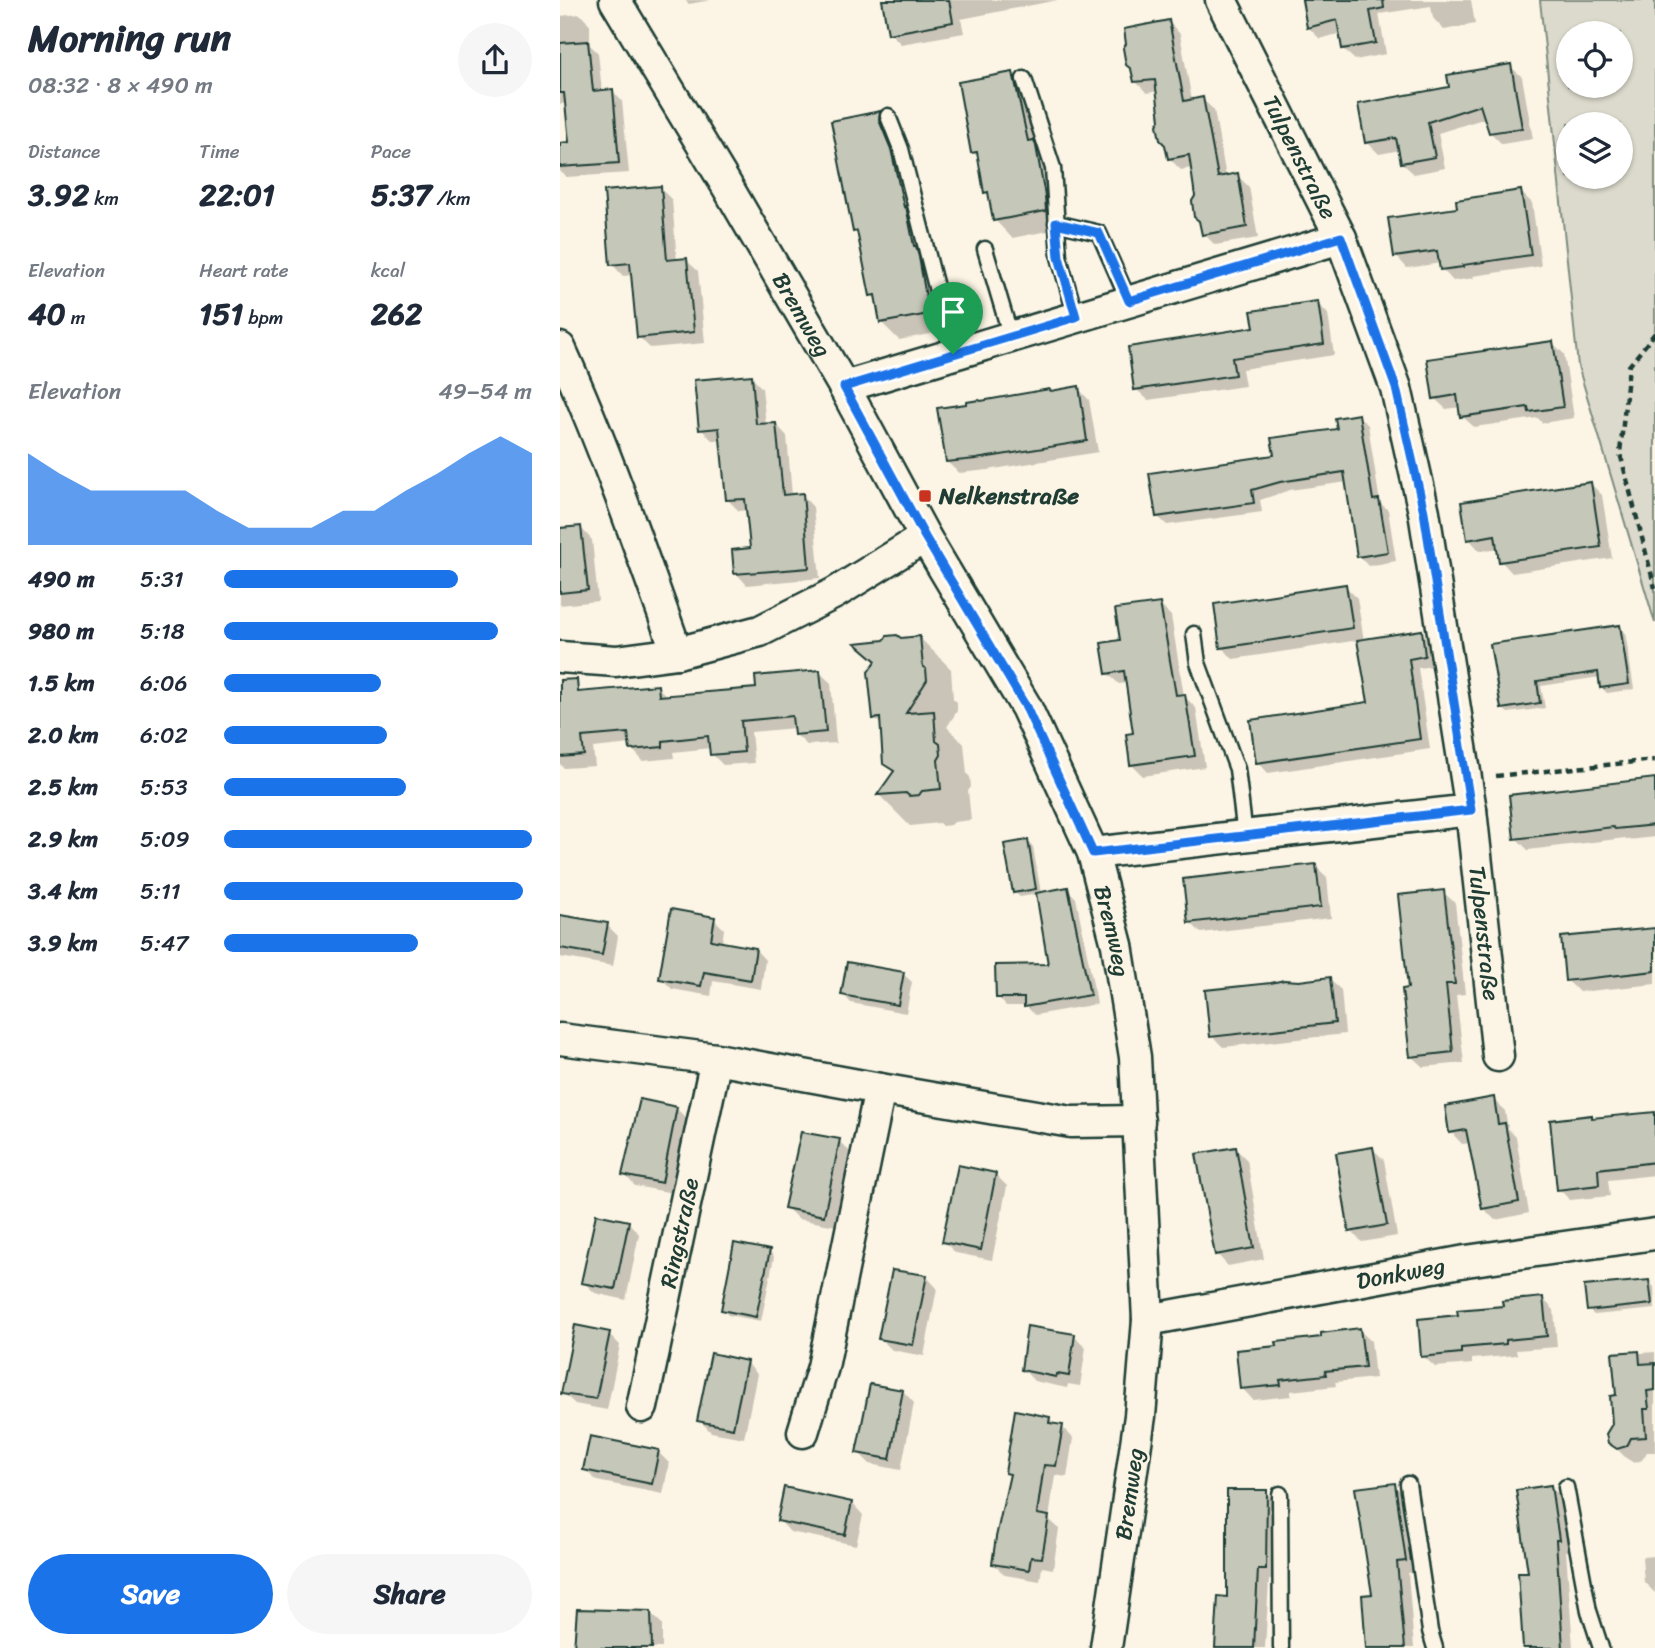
<!DOCTYPE html>
<meta charset="utf-8">
<style>
body{margin:0;font-family:Sriracha,sans-serif;background:#f6f6f7;color:#1f2937;height:100vh;display:flex;flex-direction:column;font-size:26px;white-space:nowrap}
*{box-sizing:border-box;margin:0}
p{font-size:23px;color:#747a83}
.icon{flex:none;width:38px;height:38px;fill:none;stroke:currentColor;stroke-width:2;stroke-linecap:round;stroke-linejoin:round}
.map{position:relative;flex:1;overflow:hidden}
.panel{display:flex;flex-direction:column;background:#fff;width:560px}
.panel>*{flex:none}
.fabs{position:absolute;left:996px;top:21px;display:grid;gap:14px}
.fabs a{display:grid;place-items:center;width:77px;height:77px;border-radius:50%;background:#fff;box-shadow:0 2px 5px #0004;font-size:35px}
.pin{position:absolute;display:grid;place-items:center;width:60px;height:60px;color:#fff;margin:-72px -30px;border-radius:50% 50% 50% 0;rotate:-45deg;box-shadow:0 0 7px #0007}
.pin .icon{rotate:45deg}
.round{display:grid;place-items:center;flex:none;width:74px;height:74px;border-radius:37px;background:#f6f6f7}
.headline{display:flex;align-items:center;justify-content:space-between;height:119px;padding:0 28px}
h1{font-size:38px;font-weight:700;line-height:52px}
.stats{display:grid;grid-template-columns:repeat(3,1fr);gap:10px;height:119px;padding:7px 28px}
.stats div{display:grid;align-content:center}
.stats b{font-size:30px;font-weight:700}
.stats small{font-size:19px;font-weight:400}
.stats p{font-size:19px}
.chart{height:196px;padding:14px 28px}
.chart p{display:flex;justify-content:space-between}
.chart svg{width:100%;height:126px;margin-top:7px;fill:#1a73e8;opacity:.7}
.cta{display:flex;gap:14px;margin-top:auto;padding:14px 28px}
.cta a{flex:1;height:80px;border-radius:42px;background:#1a73e8;color:#fff;font-size:28px;font-weight:700;line-height:80px;text-align:center}
.cta a+a{background:#f6f6f7;color:#1f2937}
ul{padding:0 28px;list-style:none;font-size:23px}
li{display:grid;grid-template-columns:112px 84px 1fr;align-items:center;height:52px}
li i{height:18px;border-radius:9px;background:#1a73e8}
main{display:flex;flex:1;min-height:0}
.map>svg:first-child{display:block}
</style>
<main>
<section class="panel">
<div class="headline"><div><h1>Morning run</h1><p>08:32 · 8 × 490 m</p></div><a class="round"><svg class="icon" aria-label="share" viewBox="0 0 24 24"><path d="M12 15V3M7 8l5-5 5 5M5 13v7h14v-7"/></svg></a></div>
<div class="stats">
<div><p>Distance</p><b>3.92<small> km</small></b></div>
<div><p>Time</p><b>22:01</b></div>
<div><p>Pace</p><b>5:37<small> /km</small></b></div>
</div>
<div class="stats">
<div><p>Elevation</p><b>40<small> m</small></b></div>
<div><p>Heart rate</p><b>151<small> bpm</small></b></div>
<div><p>kcal</p><b>262</b></div>
</div>
<div class="chart"><p><span>Elevation</span>49–54 m</p>
<svg viewBox="0 0 160 44" preserveAspectRatio="none"><path d="M0 44V12L10 19L20 25L30 25L40 25L50 25L60 32L70 38L80 38L90 38L100 32L110 32L120 25L130 19L140 12L150 6L160 12V44z"/></svg>
</div>
<ul>
<li><b>490 m</b>5:31<i style="width:76%"></i></li>
<li><b>980 m</b>5:18<i style="width:89%"></i></li>
<li><b>1.5 km</b>6:06<i style="width:51%"></i></li>
<li><b>2.0 km</b>6:02<i style="width:53%"></i></li>
<li><b>2.5 km</b>5:53<i style="width:59%"></i></li>
<li><b>2.9 km</b>5:09<i style="width:100%"></i></li>
<li><b>3.4 km</b>5:11<i style="width:97%"></i></li>
<li><b>3.9 km</b>5:47<i style="width:63%"></i></li>
</ul>
<div class="cta"><a>Save</a><a>Share</a></div>
</section>
<div class="map">
<svg width="1095" height="1648" viewBox="0 0 1095 1648">
<rect width="100%" height="100%" fill="#fcf5e5"/>
<filter id="ink" filterUnits="userSpaceOnUse"><feTurbulence type="fractalNoise" baseFrequency=".0143" numOctaves="2"/><feDisplacementMap in="SourceGraphic" scale="14" xChannelSelector="R" yChannelSelector="G"/><feConvolveMatrix kernelMatrix="1 2 1 2 8 2 1 2 1" color-interpolation-filters="sRGB"/></filter>
<g filter="url(#ink)">
<path fill="#dcdacc" stroke="#7e8c80" stroke-width="2" fill-rule="evenodd" d="M 980,0 L 1095,0 L 1095,623 L 1018,366 ZM 1008,33 L 1060,33 L 1060,86 L 1008,86 ZM 1008,124 L 1060,124 L 1060,177 L 1008,177 Z"/>
<path fill="#0003" d="M 125,0 L 151,0 L 129,4 Z
M 324,0 L 498,0 L 401,19 L 404,33 L 341,44 L 330,33 Z
M 743,0 L 911,0 L 915,24 L 884,30 L 873,18 L 871,6 L 819,14 L 826,54 L 795,60 L 783,49 L 781,33 L 760,39 L 748,27 Z
M 20,14 L 30,25 L 30,45 L 38,53 L 42,92 L 52,91 L 62,101 L 69,173 L 6,177 L 0,171 L 0,145 L 11,143 L 7,103 L 0,104 L 0,16 Z
M 609,22 L 620,34 L 632,101 L 642,99 L 654,110 L 666,177 L 677,175 L 689,187 L 698,238 L 655,245 L 644,234 L 632,168 L 621,170 L 609,158 L 598,91 L 587,93 L 575,81 Z
M 950,66 L 962,77 L 973,139 L 942,144 L 930,132 L 926,118 L 878,133 L 885,168 L 854,174 L 842,163 L 840,150 L 819,154 L 807,142 L 891,88 Z
M 452,73 L 469,91 L 503,228 L 452,238 L 435,220 L 431,196 L 426,192 L 420,159 L 413,152 Z
M 319,113 L 336,130 L 385,331 L 339,340 L 322,323 L 317,301 L 312,295 L 300,237 L 294,231 Z
M 100,188 L 112,200 L 117,261 L 126,260 L 138,271 L 145,343 L 90,348 L 79,337 L 73,275 L 63,276 L 52,264 Z
M 961,192 L 972,203 L 981,266 L 913,276 L 914,278 L 893,281 L 882,269 L 881,263 L 847,268 L 836,256 L 899,210 Z
M 757,303 L 768,314 L 774,355 L 682,369 L 685,386 L 588,400 L 576,389 L 696,329 Z
M 993,343 L 1004,354 L 1014,418 L 982,423 L 978,418 L 914,427 L 902,416 L 901,407 L 886,409 L 874,398 Z
M 191,377 L 202,388 L 206,425 L 216,424 L 227,436 L 232,496 L 242,495 L 253,507 L 260,578 L 187,585 L 176,573 L 192,549 L 188,510 L 179,511 L 167,499 L 162,440 L 152,440 L 141,429 Z
M 518,388 L 529,400 L 538,452 L 428,470 L 399,473 L 387,462 L 407,405 Z
M 798,416 L 808,425 L 820,503 L 828,510 L 836,561 L 808,566 L 799,556 L 787,482 L 730,490 L 700,500 L 702,512 L 607,525 L 597,516 L 716,457 L 779,430 Z
M 1030,483 L 1042,495 L 1052,558 L 952,573 L 941,561 L 939,548 L 920,551 L 909,539 Z
M 21,528 L 32,540 L 38,601 L 0,605 L 0,530 Z
M 785,586 L 797,598 L 804,641 L 861,632 L 872,643 L 874,666 L 858,668 L 870,749 L 708,773 L 698,762 L 810,704 L 799,640 L 673,659 L 662,647 Z
M 600,605 L 611,616 L 624,696 L 636,708 L 645,767 L 583,776 L 571,764 L 575,734 L 568,683 L 559,684 L 547,673 L 562,642 Z
M 1060,626 L 1065,632 L 1074,689 L 1047,693 L 1042,688 L 1040,677 L 981,686 L 985,708 L 948,713 L 942,708 L 932,646 Z
M 360,638 L 391,669 L 393,699 L 397,702 L 397,711 L 387,727 L 404,744 L 407,774 L 410,777 L 411,787 L 408,791 L 411,820 L 394,822 L 391,825 L 382,826 L 379,823 L 350,826 L 319,795 L 335,772 L 325,763 L 323,726 L 314,718 L 317,663 L 299,645 Z
M 259,672 L 271,683 L 276,743 L 247,745 L 235,734 L 235,728 L 191,732 L 194,763 L 163,765 L 152,754 L 151,748 L 113,752 L 114,758 L 83,761 L 72,749 L 71,744 L 33,748 L 35,766 L 4,768 L 0,764 L 0,695 L 97,687 L 108,697 L 198,689 Z
M 1095,780 L 1095,837 L 1068,840 L 1065,838 L 968,850 L 956,838 Z
M 468,841 L 473,847 L 481,893 L 507,889 L 516,898 L 537,1004 L 475,1015 L 466,1006 L 446,1006 L 438,997 L 490,966 L 478,894 L 460,897 L 454,892 Z
M 755,866 L 767,877 L 771,918 L 641,933 L 630,922 Z
M 883,892 L 895,903 L 905,994 L 896,995 L 904,1063 L 863,1067 L 851,1056 L 850,990 Z
M 0,917 L 47,925 L 58,936 L 53,966 L 0,957 Z
M 154,919 L 164,929 L 162,944 L 195,949 L 205,960 L 201,989 L 153,981 L 151,996 L 112,989 L 101,978 Z
M 1095,929 L 1095,984 L 1019,992 L 1007,980 Z
M 343,974 L 352,982 L 346,1013 L 291,1003 L 283,994 Z
M 769,979 L 781,990 L 785,1034 L 663,1047 L 652,1036 Z
M 933,1099 L 945,1111 L 948,1129 L 956,1137 L 969,1213 L 935,1220 L 923,1208 L 910,1143 L 902,1144 L 891,1132 Z
M 116,1108 L 128,1120 L 113,1193 L 75,1186 L 64,1174 Z
M 1095,1113 L 1095,1175 L 1048,1180 L 1050,1196 L 1010,1200 L 999,1189 L 1031,1117 L 1033,1119 Z
M 279,1141 L 290,1152 L 276,1226 L 238,1219 L 226,1207 Z
M 676,1149 L 687,1160 L 704,1259 L 668,1266 L 657,1254 Z
M 813,1149 L 824,1160 L 837,1236 L 802,1242 L 791,1231 Z
M 436,1175 L 447,1186 L 432,1260 L 396,1253 L 384,1242 Z
M 68,1222 L 79,1234 L 66,1300 L 35,1293 L 23,1282 Z
M 209,1251 L 214,1257 L 201,1321 L 168,1315 L 163,1310 Z
M 366,1276 L 377,1288 L 364,1356 L 332,1350 L 320,1338 Z
M 1089,1281 L 1094,1287 L 1095,1309 L 1034,1315 L 1029,1310 Z
M 983,1299 L 994,1310 L 997,1347 L 956,1350 L 957,1355 L 912,1359 L 912,1364 L 875,1367 L 863,1356 L 899,1317 Z
M 799,1330 L 811,1341 L 815,1378 L 775,1382 L 776,1386 L 731,1391 L 731,1396 L 693,1400 L 682,1388 L 719,1347 Z
M 49,1334 L 60,1345 L 47,1410 L 15,1404 L 3,1393 Z
M 514,1336 L 526,1347 L 520,1386 L 508,1384 L 507,1388 L 474,1381 L 463,1369 Z
M 1095,1352 L 1095,1452 L 1087,1452 L 1082,1460 L 1074,1463 L 1066,1458 L 1050,1442 L 1058,1397 L 1054,1355 Z
M 186,1362 L 197,1374 L 184,1438 L 151,1432 L 139,1420 Z
M 343,1391 L 354,1403 L 341,1470 L 310,1464 L 298,1452 Z
M 489,1418 L 497,1426 L 502,1427 L 513,1438 L 507,1477 L 495,1475 L 489,1519 L 499,1529 L 493,1569 L 482,1567 L 480,1581 L 445,1575 L 433,1564 L 451,1477 L 447,1473 Z
M 98,1452 L 109,1463 L 103,1494 L 37,1481 L 25,1470 Z
M 834,1485 L 845,1496 L 856,1572 L 848,1573 L 854,1648 L 808,1648 L 814,1596 Z
M 991,1487 L 1002,1498 L 1010,1551 L 1006,1551 L 1013,1648 L 965,1648 L 970,1573 Z
M 706,1492 L 717,1504 L 717,1580 L 709,1580 L 705,1648 L 657,1648 L 669,1599 Z
M 292,1503 L 303,1515 L 296,1545 L 230,1532 L 219,1520 Z
M 1095,1556 L 1095,1593 L 1084,1582 L 1082,1557 Z
M 91,1613 L 102,1624 L 102,1648 L 16,1648 Z"/>
<path fill="#c5c7b9" stroke="#1f3d34" stroke-width="2" d="M 322,0 L 389,0 L 393,22 L 328,34 Z
M 742,0 L 823,0 L 824,8 L 810,11 L 816,43 L 782,49 L 777,20 L 747,28 Z
M 609,20 L 624,101 L 643,97 L 658,177 L 678,173 L 687,227 L 642,235 L 639,221 L 634,217 L 632,201 L 635,196 L 629,155 L 608,159 L 605,145 L 600,140 L 597,125 L 600,120 L 595,80 L 574,82 L 571,69 L 566,65 L 563,48 L 566,44 L 564,29 Z
M 28,41 L 33,91 L 53,89 L 59,163 L 0,167 L 0,143 L 9,142 L 4,93 L 0,93 L 0,43 Z
M 951,64 L 962,128 L 929,133 L 920,105 L 868,122 L 875,157 L 841,163 L 836,138 L 805,143 L 798,104 L 889,87 L 887,75 Z
M 453,72 L 468,141 L 474,140 L 476,146 L 485,196 L 486,211 L 433,221 L 428,192 L 424,193 L 417,152 L 411,153 L 398,82 Z
M 320,111 L 319,120 L 331,149 L 344,207 L 346,206 L 354,246 L 356,246 L 359,257 L 369,314 L 320,323 L 315,295 L 310,296 L 297,231 L 293,232 L 271,121 Z
M 101,186 L 107,260 L 127,258 L 134,332 L 77,338 L 70,263 L 50,265 L 44,191 Z
M 961,190 L 971,255 L 903,265 L 903,267 L 880,270 L 877,251 L 834,257 L 828,218 L 897,208 L 896,200 Z
M 758,301 L 764,344 L 672,358 L 675,375 L 574,390 L 568,347 L 694,327 L 691,311 Z
M 993,341 L 1003,407 L 969,412 L 968,407 L 900,417 L 897,395 L 873,399 L 867,359 Z
M 192,375 L 196,424 L 216,423 L 223,495 L 243,493 L 249,568 L 174,574 L 172,550 L 190,548 L 185,499 L 166,500 L 159,428 L 139,430 L 134,380 Z
M 519,386 L 527,441 L 416,459 L 386,462 L 377,408 L 406,404 L 407,402 L 419,400 L 421,401 L 489,389 L 491,391 Z
M 799,414 L 813,500 L 819,499 L 828,552 L 797,557 L 784,472 L 720,482 L 692,490 L 694,503 L 596,517 L 589,473 L 714,455 L 711,438 L 777,429 L 775,418 Z
M 1031,482 L 1041,547 L 939,562 L 935,535 L 907,540 L 901,502 Z
M 21,526 L 28,590 L 0,593 L 0,528 Z
M 786,584 L 793,628 L 660,648 L 654,604 Z
M 600,603 L 616,695 L 625,694 L 635,756 L 570,765 L 566,734 L 573,733 L 564,671 L 546,674 L 541,643 L 560,640 L 555,609 Z
M 1060,625 L 1069,684 L 1040,688 L 1038,672 L 977,681 L 980,703 L 941,709 L 930,644 Z
M 862,630 L 865,656 L 849,659 L 860,739 L 696,763 L 690,720 L 808,702 L 797,640 Z
M 337,635 L 341,638 L 360,636 L 363,667 L 366,669 L 367,680 L 346,713 L 374,711 L 376,741 L 380,744 L 381,755 L 378,760 L 381,789 L 362,791 L 359,795 L 349,796 L 346,793 L 317,795 L 334,771 L 323,764 L 320,718 L 313,719 L 308,672 L 316,661 L 295,643 L 324,640 L 327,636 Z
M 260,670 L 266,732 L 234,735 L 232,716 L 181,721 L 184,752 L 150,755 L 148,736 L 103,741 L 103,747 L 70,750 L 68,733 L 22,737 L 24,755 L 0,757 L 0,680 L 17,679 L 18,692 L 98,685 L 99,696 L 196,688 L 195,676 Z
M 1095,778 L 1095,825 L 1055,829 L 1053,827 L 954,839 L 949,795 Z
M 468,840 L 476,889 L 453,893 L 444,844 Z
M 756,864 L 761,907 L 628,923 L 623,879 Z
M 508,887 L 530,995 L 464,1007 L 464,998 L 436,998 L 435,965 L 488,964 L 476,893 Z
M 884,890 L 895,984 L 886,984 L 893,1052 L 850,1057 L 842,989 L 848,988 L 838,895 Z
M 111,909 L 155,917 L 151,940 L 196,948 L 191,980 L 144,972 L 141,986 L 99,979 Z
M 0,915 L 48,923 L 42,955 L 0,948 Z
M 1095,928 L 1095,971 L 1005,981 L 1001,937 Z
M 287,962 L 344,972 L 338,1005 L 281,995 Z
M 770,977 L 775,1023 L 650,1037 L 645,990 L 711,983 L 724,980 L 739,981 Z
M 934,1097 L 938,1124 L 945,1123 L 959,1202 L 922,1209 L 906,1130 L 889,1133 L 885,1106 Z
M 80,1099 L 117,1107 L 102,1183 L 62,1175 Z
M 1095,1112 L 1095,1162 L 1038,1169 L 1039,1185 L 997,1190 L 990,1120 L 1032,1115 L 1032,1118 Z
M 241,1132 L 280,1139 L 264,1216 L 224,1208 Z
M 676,1147 L 694,1248 L 655,1255 L 636,1154 Z
M 813,1147 L 827,1225 L 789,1232 L 776,1153 Z
M 398,1165 L 436,1173 L 421,1250 L 382,1242 Z
M 36,1214 L 69,1221 L 55,1289 L 21,1283 Z
M 174,1243 L 210,1250 L 196,1317 L 161,1310 Z
M 332,1270 L 367,1275 L 353,1345 L 318,1339 Z
M 1089,1280 L 1092,1304 L 1027,1311 L 1024,1286 Z
M 983,1297 L 987,1336 L 946,1340 L 946,1344 L 901,1348 L 901,1353 L 861,1357 L 858,1319 L 898,1315 L 897,1310 L 943,1306 L 942,1301 Z
M 15,1325 L 50,1332 L 36,1399 L 1,1394 Z
M 467,1326 L 515,1334 L 509,1376 L 497,1374 L 496,1377 L 461,1370 Z
M 800,1328 L 805,1367 L 765,1371 L 766,1375 L 720,1380 L 721,1385 L 680,1389 L 676,1350 L 717,1346 L 716,1342 L 761,1337 L 761,1333 Z
M 1079,1351 L 1080,1364 L 1095,1363 L 1095,1390 L 1087,1391 L 1089,1409 L 1084,1409 L 1086,1437 L 1071,1438 L 1067,1446 L 1057,1449 L 1048,1443 L 1046,1434 L 1052,1424 L 1050,1396 L 1056,1395 L 1052,1353 Z
M 151,1353 L 187,1361 L 173,1428 L 137,1421 Z
M 310,1384 L 343,1390 L 330,1459 L 296,1453 Z
M 455,1410 L 490,1417 L 489,1423 L 503,1425 L 496,1466 L 484,1465 L 477,1514 L 489,1516 L 482,1558 L 471,1557 L 469,1570 L 432,1564 L 436,1537 L 450,1474 L 445,1473 Z
M 30,1436 L 99,1450 L 92,1484 L 23,1470 Z
M 835,1483 L 846,1561 L 837,1562 L 845,1648 L 806,1648 L 802,1595 L 812,1594 L 795,1488 Z
M 991,1485 L 999,1540 L 996,1540 L 1003,1648 L 963,1648 L 958,1572 L 968,1572 L 956,1490 Z
M 224,1487 L 292,1502 L 285,1535 L 217,1521 Z
M 667,1490 L 707,1490 L 706,1569 L 698,1569 L 694,1648 L 655,1648 L 658,1596 L 667,1597 Z
M 17,1609 L 91,1611 L 92,1648 L 14,1648 Z"/>
<g fill="none" stroke-linecap="round" stroke-linejoin="round">
<g stroke="#1f3d34" stroke-width="19">
<path id="service" d="M 464,79 L 493,168 L 499,257 L 516,317
M 328,116 L 341,149 L 393,354
M 496,223 L 539,233 L 569,301
M 425,249 L 451,337
M 634,634 L 638,663 L 677,769 L 685,836
M 848,1484 L 870,1631 L 875,1648
M 1006,1487 L 1029,1611 L 1041,1648
M 720,1494 L 721,1648"/>
</g>
<g stroke="#1f3d34" stroke-width="35">
<g id="minor">
<path id="s1" d="M 55,0 L 167,186 L 284,387 L 365,537 L 466,707 L 533,853 L 557,945 L 575,1057 L 588,1320 L 580,1416 L 546,1648"/>
<path d="M 0,348 C 45,448 81,551 117,653"/>
<path d="M 284,387 L 781,238"/>
<path d="M 0,657 L 56,661 L 117,653 L 200,631 L 275,593 L 365,537"/>
<path id="s2" d="M 911,810 L 938,1056"/>
<path d="M 533,853 L 911,810 L 864,512 L 836,388 L 781,238 L 661,0"/>
<path d="M 0,1039 L 156,1059 L 320,1089 L 511,1122 L 579,1121"/>
<path id="s3" d="M 588,1320 L 906,1261 L 1095,1234"/>
<path id="s4" d="M 82,1407 L 156,1059"/>
<path d="M 243,1432 L 263,1367 L 320,1089"/>
</g>
</g>
<path stroke="#1f3d34" stroke-width="4.5" stroke-dasharray="7 5" stroke-linecap="butt" d="M 1095,333 L 1069,366 L 1060,453 L 1095,588
M 936,776 L 1095,760"/>
<use href="#service" stroke="#fcf5e5" stroke-width="14"/>
<use href="#minor" stroke="#fcf5e5" stroke-width="30"/>
</g>
</g>
<g fill="none" stroke-linecap="round" stroke-linejoin="round" filter="url(#ink)">
<g stroke="#fff" stroke-width="14">
<path id="route" d="M 496,223 L 539,233 L 569,301 L 781,237 L 836,388 L 864,512 L 911,810 L 533,853 L 466,707 L 365,537 L 284,387 L 516,317 L 499,257 Z"/>
</g>
<use href="#route" stroke="#1a73e8" stroke-width="9"/>
</g>
<rect fill="#c8321e" stroke="#fcf5e5" stroke-width="2.5" x="358" y="489" width="14" height="14" rx="3.5"/>
<g text-anchor="middle" stroke-width="5" stroke-linejoin="round" paint-order="stroke">
<g font-size="23" fill="#1f3d34" stroke="#fcf5e5">
<text transform="translate(740 157) rotate(63)" y="8">Tulpenstraße</text>
<text dy="8" stroke="none"><textPath href="#s1" startOffset="366">Bremweg</textPath></text>
<text dy="8" stroke="none"><textPath href="#s1" startOffset="1059">Bremweg</textPath></text>
<text dy="8" stroke="none"><textPath href="#s2" startOffset="124">Tulpenstraße</textPath></text>
<text dy="8" stroke="none"><textPath href="#s4" startOffset="178">Ringstraße</textPath></text>
<text dy="8" stroke="none"><textPath href="#s3" startOffset="257">Donkweg</textPath></text>
<text transform="translate(569 1494) rotate(-82)" y="8">Bremweg</text>
</g>
<g font-size="23" font-weight="bold" fill="#1f3d34" stroke="#fcf5e5" text-anchor="start">
<text x="379" y="504">Nelkenstraße</text>
</g>
</g>
</svg>
<div class="fabs">
<a><svg class="icon" aria-label="locate" viewBox="0 0 24 24"><circle cx="12" cy="12" r="6"/><path d="M12 2v4M12 18v4M2 12h4M18 12h4"/></svg></a>
<a><svg class="icon" aria-label="layers" viewBox="0 0 24 24"><path d="M12 4l9 5-9 5-9-5zM3 14l9 5 9-5"/></svg></a>
</div>
<div class="pin" style="left:393px;top:354px;background:#1e9e55"><svg class="icon" aria-label="arrive" viewBox="0 0 24 24"><path d="M6 21V4h12l-3 4 3 4H6"/></svg></div>
</div>
</main>
